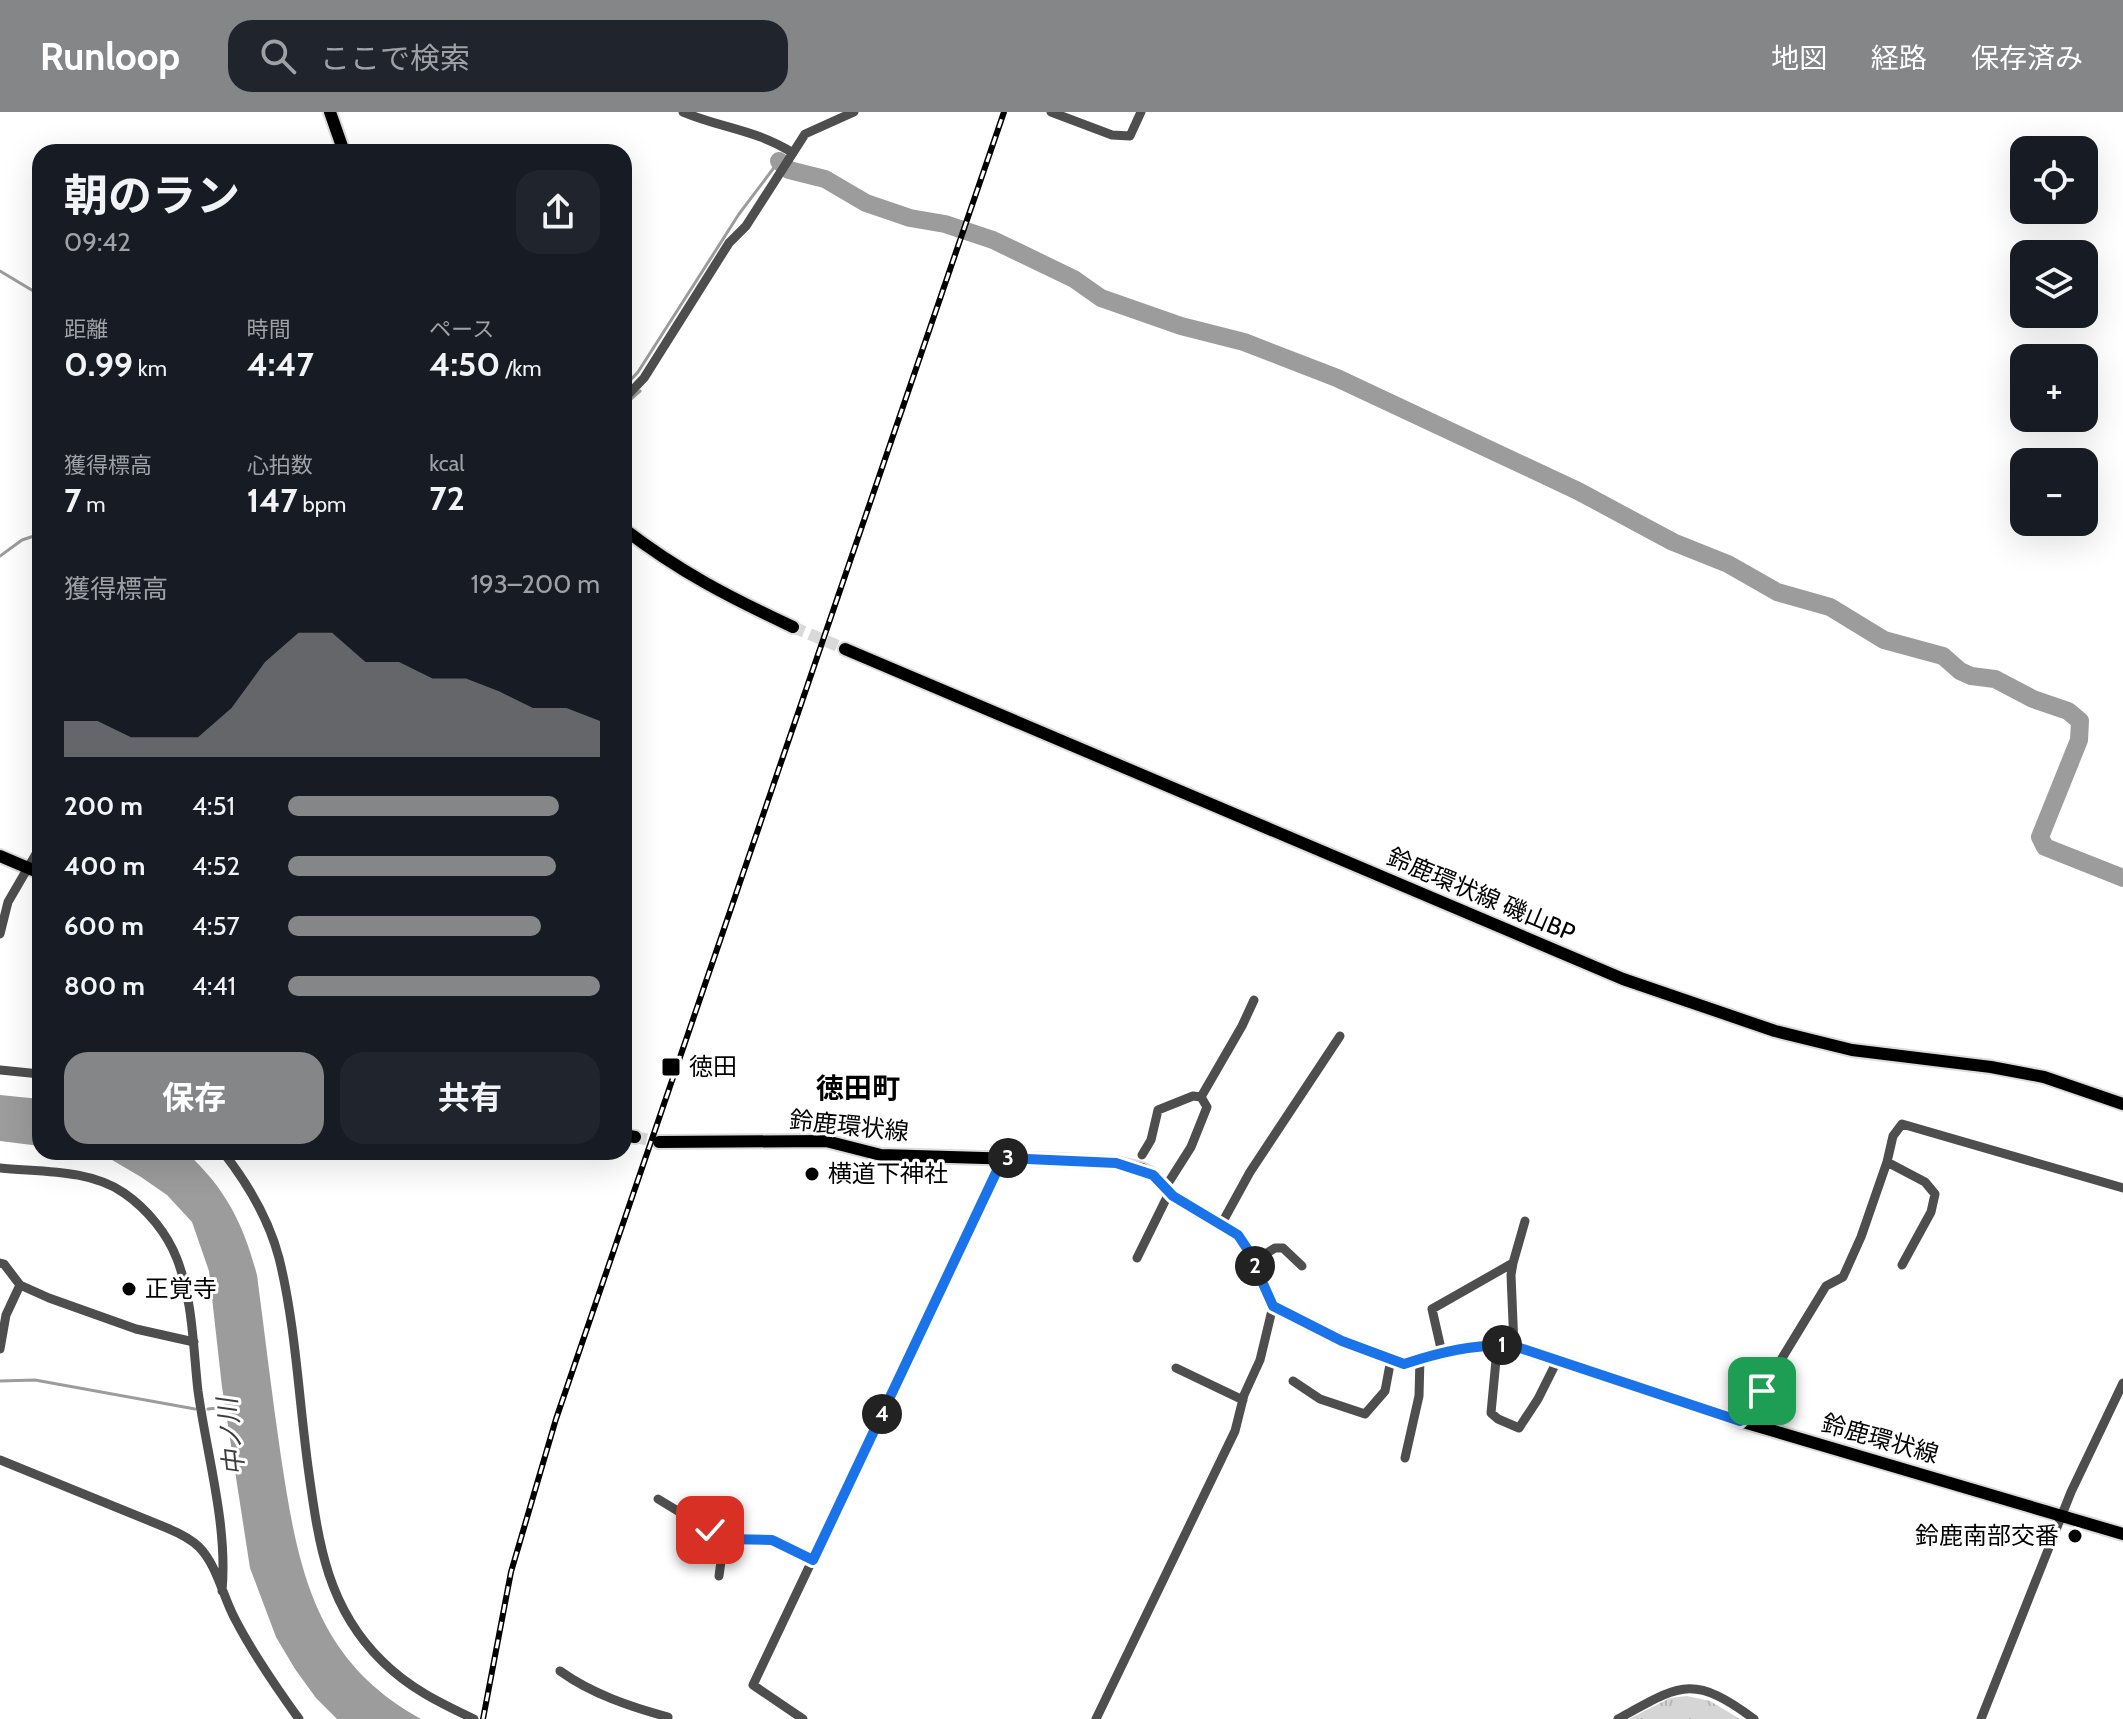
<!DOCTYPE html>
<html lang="ja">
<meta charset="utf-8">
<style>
body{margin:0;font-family:Cabin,"Noto Sans JP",sans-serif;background:#20242c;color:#f1f3f6;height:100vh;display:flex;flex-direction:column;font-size:30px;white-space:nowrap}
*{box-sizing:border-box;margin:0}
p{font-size:26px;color:#9ea1a6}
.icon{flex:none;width:44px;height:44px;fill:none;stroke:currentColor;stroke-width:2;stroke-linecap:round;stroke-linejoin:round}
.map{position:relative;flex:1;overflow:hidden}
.side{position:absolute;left:32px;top:32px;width:600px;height:1016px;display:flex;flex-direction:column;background:#171b24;border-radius:24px;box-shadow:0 8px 32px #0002}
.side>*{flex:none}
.controls{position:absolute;left:2010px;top:24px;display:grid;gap:16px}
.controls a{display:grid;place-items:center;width:88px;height:88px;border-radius:16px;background:#171b24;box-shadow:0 8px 32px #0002;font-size:40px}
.pin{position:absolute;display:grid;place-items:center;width:68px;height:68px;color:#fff;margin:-34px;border-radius:16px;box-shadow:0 4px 12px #0006}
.km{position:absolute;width:40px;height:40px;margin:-20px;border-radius:50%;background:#222;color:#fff;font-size:22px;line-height:40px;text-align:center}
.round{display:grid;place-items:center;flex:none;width:84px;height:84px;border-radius:24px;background:#20242c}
.head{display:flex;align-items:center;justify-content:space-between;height:136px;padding:0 32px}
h1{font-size:44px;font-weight:700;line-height:60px}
.stats{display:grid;grid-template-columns:repeat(3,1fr);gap:12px;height:136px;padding:8px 32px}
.stats div{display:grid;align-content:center}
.stats b{font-size:34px;font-weight:700}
.stats small{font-size:22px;font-weight:400}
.stats p{font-size:22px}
.chart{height:224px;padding:16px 32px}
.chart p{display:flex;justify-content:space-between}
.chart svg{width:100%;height:144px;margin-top:8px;fill:#858687;opacity:.7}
.primary-button{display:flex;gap:16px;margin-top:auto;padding:16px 32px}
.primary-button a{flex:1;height:92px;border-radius:24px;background:#858687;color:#fff;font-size:32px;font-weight:700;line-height:92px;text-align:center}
.primary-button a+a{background:#20242c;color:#f1f3f6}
ul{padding:0 32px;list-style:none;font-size:26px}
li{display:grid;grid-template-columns:128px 96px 1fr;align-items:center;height:60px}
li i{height:20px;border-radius:10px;background:#858687}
header{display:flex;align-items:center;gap:48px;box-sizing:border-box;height:112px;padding:0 40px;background:#858687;color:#fff}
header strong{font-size:38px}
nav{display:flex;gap:44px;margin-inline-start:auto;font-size:28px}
.search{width:560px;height:72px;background:#20242c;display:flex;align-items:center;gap:20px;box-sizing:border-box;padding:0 28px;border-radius:24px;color:#9ea1a6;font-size:30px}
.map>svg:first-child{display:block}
</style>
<header>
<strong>Runloop</strong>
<div class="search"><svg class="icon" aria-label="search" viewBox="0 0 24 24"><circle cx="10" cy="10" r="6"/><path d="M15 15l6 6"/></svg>ここで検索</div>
<nav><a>地図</a><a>経路</a><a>保存済み</a></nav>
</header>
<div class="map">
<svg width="2123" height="1607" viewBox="0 0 2123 1607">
<defs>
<pattern id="grass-tufts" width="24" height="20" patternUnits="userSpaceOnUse" patternTransform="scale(2)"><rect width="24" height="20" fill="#d5d5d5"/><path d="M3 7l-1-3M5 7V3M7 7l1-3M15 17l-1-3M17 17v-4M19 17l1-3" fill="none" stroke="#b5b5b5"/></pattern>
</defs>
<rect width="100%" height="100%" fill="#fff"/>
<path fill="url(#grass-tufts)" d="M 1687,1584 L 1710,1589 L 1740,1607 L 1629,1607 L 1670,1586 Z"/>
<path fill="#9c9c9c" d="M 0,983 L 40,987 L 40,1034 L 0,1029 Z
M 86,1040 L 186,1040 C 226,1077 243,1111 257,1163 C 265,1224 272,1284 281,1345 C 298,1456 314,1548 421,1607 L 337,1607 L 316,1586 L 295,1557 L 276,1525 L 250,1456 L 222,1275 L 209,1159 L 192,1110 L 167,1083 L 141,1065 L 107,1045 Z"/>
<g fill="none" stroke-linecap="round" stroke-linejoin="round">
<path stroke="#9c9c9c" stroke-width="3" d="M 0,159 L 40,183
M 624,275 L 638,260 L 739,102 L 779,49
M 624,293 L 640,279
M 0,444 L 22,428 L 40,422
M 0,1269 L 35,1268 L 195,1297
M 208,1297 L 228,1295"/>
<path stroke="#9c9c9c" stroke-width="18" d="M 779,49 L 789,58 L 825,67 L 866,91 L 910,106 L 945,112 L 993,128 L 1074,167 L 1101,186 L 1181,214 L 1244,230 L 1337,266 L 1578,379 L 1673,430 L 1728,452 L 1777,480 L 1830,495 L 1884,528 L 1943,544 L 1960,559 L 1971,564 L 1995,567 L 2033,587 L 2068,599 L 2080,609 L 2079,628 L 2040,725 L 2045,735 L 2123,766"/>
<path stroke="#d9d9d9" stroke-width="12" stroke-dasharray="12 6" stroke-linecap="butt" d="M 793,515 L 845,537
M 635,1025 L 659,1030"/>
<g stroke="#dbdbdb" stroke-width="16">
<path id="major" d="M 330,0 L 344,40
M 624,417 C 680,460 729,485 793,515
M 845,537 L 1623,867 L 1775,919 L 1852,938 L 1991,955 L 2044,965 L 2123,992
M 0,744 L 40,761
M 624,1023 L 635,1025
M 659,1030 L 826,1029 L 881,1043 L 1057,1048 L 1116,1051 L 1142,1057 L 1153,1063 L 1173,1084 L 1238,1123 L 1248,1138 L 1273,1194 L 1342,1229 L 1404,1252 C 1439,1240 1477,1231 1514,1234 L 1740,1309 L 2123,1422"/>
</g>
<path stroke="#4e4e4e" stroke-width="9" d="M 683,0 C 721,16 757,18 793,41
M 1051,0 L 1112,23 L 1130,24 L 1141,0
M 624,287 L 644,266 L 729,131 L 746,114 L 805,22 L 854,0
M 0,822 L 8,790 L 40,735
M 0,958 L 40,962
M 223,1040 C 248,1072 269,1107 279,1146 C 296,1214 299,1292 309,1362 C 319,1434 328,1496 382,1549 C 409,1576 440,1591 474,1607
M 1142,1043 L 1151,1028 L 1158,998 L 1193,984 L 1201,985
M 1887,1050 L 1925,1070 L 1935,1082 L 1931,1100 L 1902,1153
M 0,1056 C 40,1060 90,1057 124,1081 C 147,1097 167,1121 177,1147 C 193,1189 193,1235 198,1279 C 207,1344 228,1414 222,1479
M 1165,1076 L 1191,1035 L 1207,995 L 1201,985 L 1242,914 L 1254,888
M 1222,1111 L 1250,1060 L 1340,924
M 1137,1146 L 1169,1081
M 1254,1149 L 1275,1136 L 1283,1136 L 1302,1154
M 0,1151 L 4,1152 L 20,1173 L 49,1186 L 136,1217 L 194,1230
M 1513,1151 L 1511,1163 L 1514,1234
M 1494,1232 L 1496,1248 L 1491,1301 L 1498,1307 L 1519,1316 L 1538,1287 L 1558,1247
M 0,1237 L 6,1203 L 20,1173
M 1442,1241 L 1432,1197 L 1513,1151 L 1525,1109
M 1176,1256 L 1243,1288
M 1293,1269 L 1320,1287 L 1365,1302 L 1385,1279 L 1391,1247
M 1740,1309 L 1762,1279 L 1826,1174 L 1843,1165 L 1861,1125 L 1887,1050 L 1893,1024 L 1902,1012 L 2123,1076
M 1405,1346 L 1419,1284 L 1420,1246
M 0,1348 L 167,1416 C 179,1421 190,1426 199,1435 C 217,1453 223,1485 235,1507 C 253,1542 276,1575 299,1607
M 658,1387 L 724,1427 L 772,1428 L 813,1448
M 719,1464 L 724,1427
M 560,1559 C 592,1582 631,1595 668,1605
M 803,1607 L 753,1573 L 1003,1046
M 1096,1607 L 1235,1319 L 1244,1283 L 1260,1248 L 1273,1194
M 1618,1607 C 1680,1573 1692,1561 1754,1607
M 1981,1607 L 2071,1380 L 2123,1271"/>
<use href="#major" stroke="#000" stroke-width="12"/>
<g stroke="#000" stroke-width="6">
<path id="rail" d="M 483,1607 L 511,1460 L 556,1307 L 1004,0"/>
</g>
<use href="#rail" stroke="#fff" stroke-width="3" stroke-dasharray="9" stroke-linecap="butt"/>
</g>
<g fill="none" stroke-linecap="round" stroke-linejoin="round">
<g stroke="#fff" stroke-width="16">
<path id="route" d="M 710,1418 L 724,1427 L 772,1428 L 813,1448 L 1003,1046 L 1116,1051 L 1153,1063 L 1173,1084 L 1238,1123 L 1248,1138 L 1273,1194 L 1342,1229 L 1404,1252 C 1440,1240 1477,1231 1514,1234 L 1740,1309 L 1762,1279"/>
</g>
<use href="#route" stroke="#1a73e8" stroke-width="10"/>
</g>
<g fill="#000" stroke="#fff" stroke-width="3">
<rect x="661" y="945" width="20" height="20" rx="4"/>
<circle cx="812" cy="1062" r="8"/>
<circle cx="129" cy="1177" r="8"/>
<circle cx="2075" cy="1424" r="8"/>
</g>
<g text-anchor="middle" stroke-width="6" stroke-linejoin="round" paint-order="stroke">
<g font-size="24" fill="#000" stroke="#fff">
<text transform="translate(1481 783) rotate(23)" y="8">鈴鹿環状線 磯山BP</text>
<text transform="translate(849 1014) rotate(6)" y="8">鈴鹿環状線</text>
<text transform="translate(1880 1327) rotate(16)" y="8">鈴鹿環状線</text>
</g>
<g font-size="24" fill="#000" stroke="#fff" text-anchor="start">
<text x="689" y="963">徳田</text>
<text x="828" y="1070">横道下神社</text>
<text x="145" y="1185">正覚寺</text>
<text x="2059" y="1432" text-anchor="end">鈴鹿南部交番</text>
</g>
<g font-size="26" font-style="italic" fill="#3d3d3d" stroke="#fff">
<text transform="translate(231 1325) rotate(-96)" y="9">中ノ川</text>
</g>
<g font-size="28" font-weight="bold" fill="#000" stroke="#fff">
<text x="858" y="986">徳田町</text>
</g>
</g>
</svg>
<div class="controls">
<a><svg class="icon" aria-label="locate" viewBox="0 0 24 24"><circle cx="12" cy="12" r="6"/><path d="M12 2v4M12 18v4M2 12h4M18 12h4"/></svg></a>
<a><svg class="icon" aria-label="layers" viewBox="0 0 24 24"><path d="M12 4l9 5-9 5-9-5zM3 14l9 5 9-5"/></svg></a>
<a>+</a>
<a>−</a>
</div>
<div class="pin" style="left:1762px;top:1279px;background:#1e9e55"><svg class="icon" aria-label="arrive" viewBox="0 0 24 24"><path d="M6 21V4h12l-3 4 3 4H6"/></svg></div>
<div class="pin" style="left:710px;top:1418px;background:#d93025"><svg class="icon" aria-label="check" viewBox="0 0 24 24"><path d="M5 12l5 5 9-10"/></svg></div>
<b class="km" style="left:1502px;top:1233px">1</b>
<b class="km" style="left:1255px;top:1154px">2</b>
<b class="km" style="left:1008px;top:1046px">3</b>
<b class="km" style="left:882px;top:1302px">4</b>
<section class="side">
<div class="head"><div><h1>朝のラン</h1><p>09:42</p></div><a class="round"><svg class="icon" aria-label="share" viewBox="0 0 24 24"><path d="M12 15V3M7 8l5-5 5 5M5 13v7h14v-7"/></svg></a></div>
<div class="stats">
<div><p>距離</p><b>0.99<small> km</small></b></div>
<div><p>時間</p><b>4:47</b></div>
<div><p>ペース</p><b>4:50<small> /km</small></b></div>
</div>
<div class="stats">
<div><p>獲得標高</p><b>7<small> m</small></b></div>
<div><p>心拍数</p><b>147<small> bpm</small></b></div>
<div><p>kcal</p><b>72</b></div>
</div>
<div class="chart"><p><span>獲得標高</span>193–200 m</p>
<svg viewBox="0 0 160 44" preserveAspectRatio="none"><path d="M0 44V33L10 33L20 38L30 38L40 38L50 29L60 15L70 6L80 6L90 15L100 15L110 20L120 20L130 24L140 29L150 29L160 33V44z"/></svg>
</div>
<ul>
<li><b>200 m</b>4:51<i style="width:87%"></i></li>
<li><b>400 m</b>4:52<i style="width:86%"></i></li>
<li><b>600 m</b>4:57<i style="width:81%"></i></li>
<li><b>800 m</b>4:41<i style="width:100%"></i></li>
</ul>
<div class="primary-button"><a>保存</a><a>共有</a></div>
</section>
</div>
